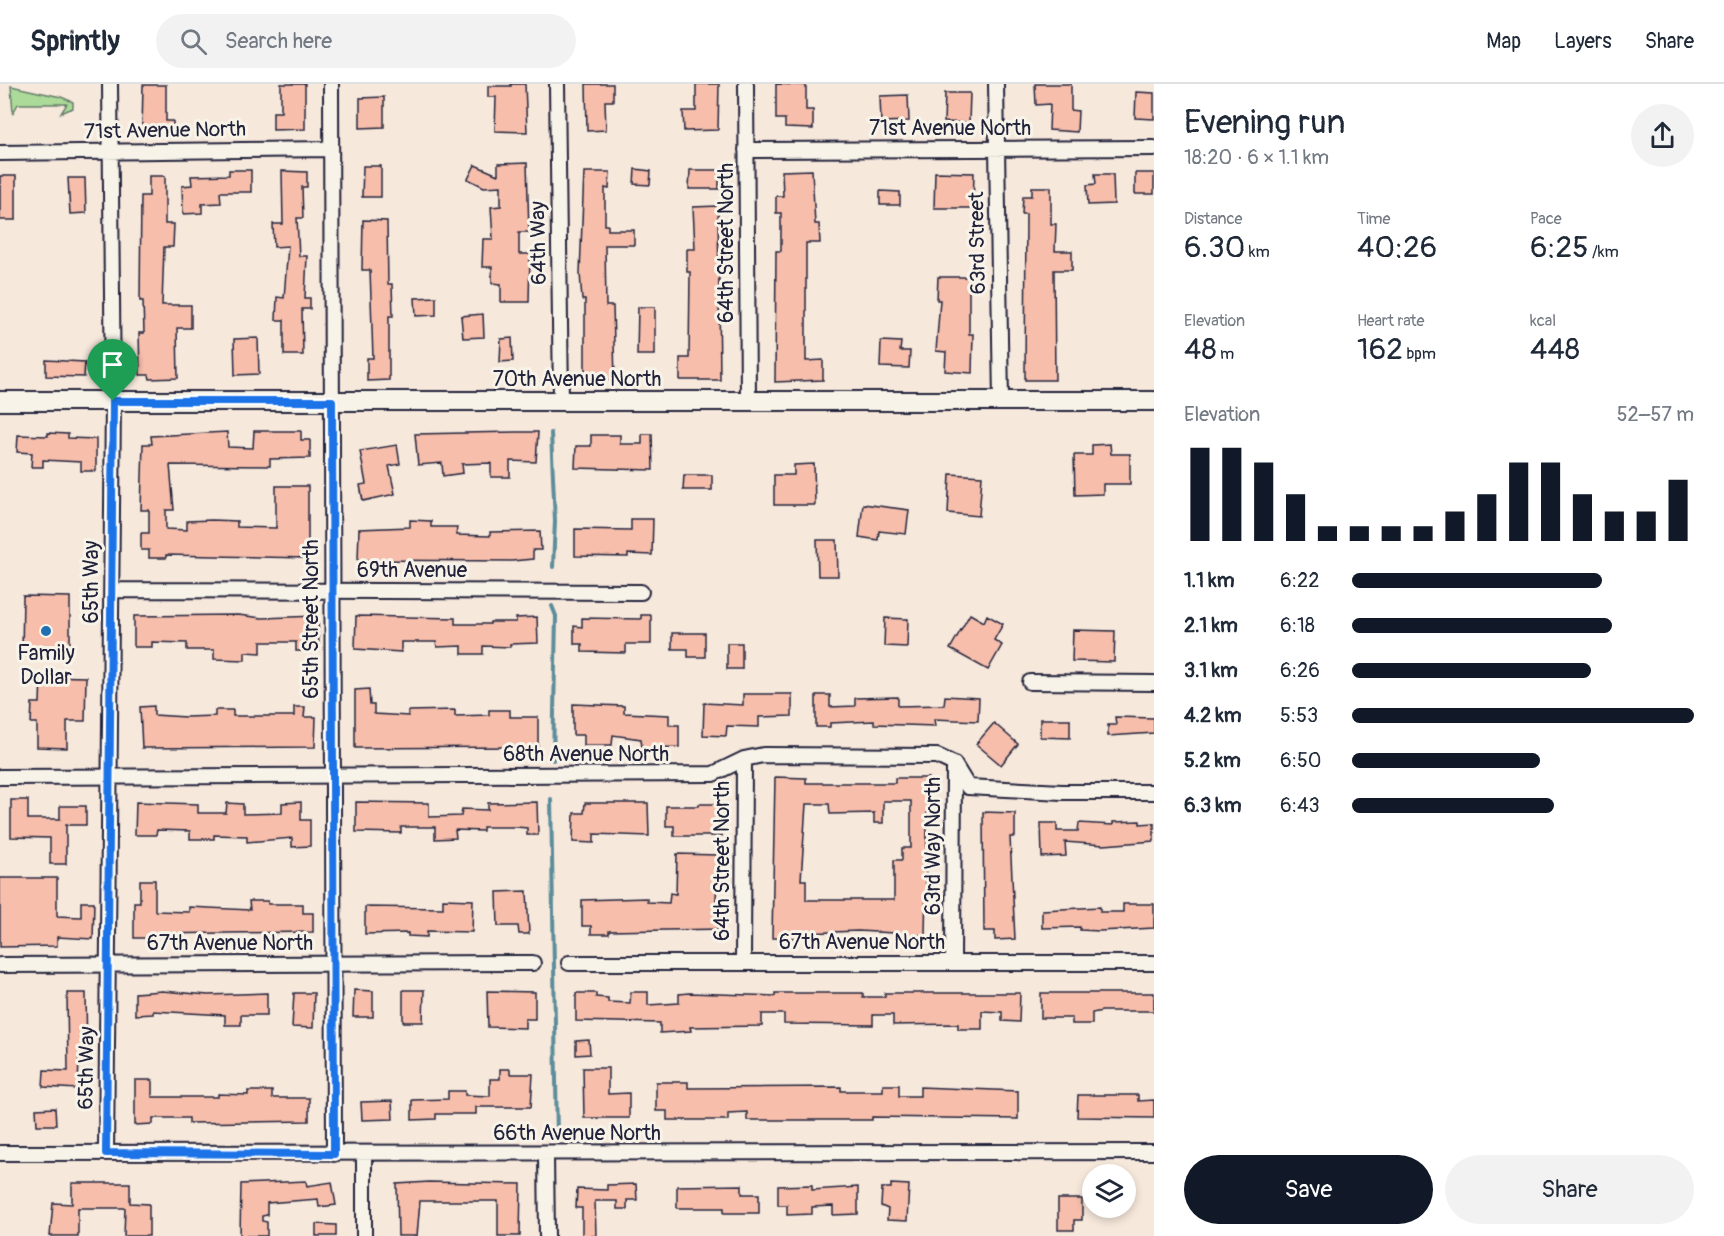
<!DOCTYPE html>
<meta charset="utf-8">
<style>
body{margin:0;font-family:Pangolin,sans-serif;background:#f2f2f3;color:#1f2937;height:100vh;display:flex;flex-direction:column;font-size:22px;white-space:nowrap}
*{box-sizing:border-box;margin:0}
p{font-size:20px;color:#747a83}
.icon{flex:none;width:33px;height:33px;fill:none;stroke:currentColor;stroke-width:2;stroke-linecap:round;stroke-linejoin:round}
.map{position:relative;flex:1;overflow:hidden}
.sheet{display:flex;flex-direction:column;background:#fff;width:570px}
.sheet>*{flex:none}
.controls{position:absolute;left:1082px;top:1080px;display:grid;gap:12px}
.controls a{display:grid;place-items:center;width:54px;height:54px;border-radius:50%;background:#fff;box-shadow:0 3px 9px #0003;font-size:30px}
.pin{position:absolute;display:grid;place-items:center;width:51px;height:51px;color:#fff;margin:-62px -26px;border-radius:50% 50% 50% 0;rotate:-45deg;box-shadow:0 0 6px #0007}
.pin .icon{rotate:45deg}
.round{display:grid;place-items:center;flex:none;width:63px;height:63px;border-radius:32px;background:#f2f2f3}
.overview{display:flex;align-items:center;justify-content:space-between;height:102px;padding:0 30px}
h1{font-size:33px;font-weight:600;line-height:45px}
.metrics{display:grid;grid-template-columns:repeat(3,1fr);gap:9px;height:102px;padding:6px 30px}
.metrics div{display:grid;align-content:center}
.metrics b{font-size:30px;font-weight:600}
.metrics small{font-size:16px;font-weight:400}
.metrics p{font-size:16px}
.chart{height:168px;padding:12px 30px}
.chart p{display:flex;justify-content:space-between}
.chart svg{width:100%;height:108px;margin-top:6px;stroke:#111827;stroke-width:6}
.action{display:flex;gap:12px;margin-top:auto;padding:12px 30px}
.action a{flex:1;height:69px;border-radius:36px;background:#111827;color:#fff;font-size:24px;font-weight:600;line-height:69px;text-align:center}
.action a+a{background:#f2f2f3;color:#1f2937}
ul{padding:0 30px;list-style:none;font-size:20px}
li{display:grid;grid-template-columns:96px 72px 1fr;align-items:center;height:45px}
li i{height:15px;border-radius:8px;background:#111827}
header{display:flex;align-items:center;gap:36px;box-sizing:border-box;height:84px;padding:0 30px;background:#fff;border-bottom:2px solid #e0e1e3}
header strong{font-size:28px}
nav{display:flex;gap:33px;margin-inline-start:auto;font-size:21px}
.search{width:420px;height:54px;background:#f2f2f3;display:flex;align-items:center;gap:15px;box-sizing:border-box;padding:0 21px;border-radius:33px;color:#747a83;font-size:22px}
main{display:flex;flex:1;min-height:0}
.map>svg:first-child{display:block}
</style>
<header>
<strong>Sprintly</strong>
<div class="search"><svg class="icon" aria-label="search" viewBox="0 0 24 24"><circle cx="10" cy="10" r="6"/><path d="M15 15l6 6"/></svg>Search here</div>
<nav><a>Map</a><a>Layers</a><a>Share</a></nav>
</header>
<main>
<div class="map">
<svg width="1154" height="1152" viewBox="0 0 1154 1152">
<rect width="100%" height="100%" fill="#f7e8dc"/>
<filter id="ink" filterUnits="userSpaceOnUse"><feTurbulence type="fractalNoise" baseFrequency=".0167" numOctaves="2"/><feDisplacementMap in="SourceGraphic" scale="12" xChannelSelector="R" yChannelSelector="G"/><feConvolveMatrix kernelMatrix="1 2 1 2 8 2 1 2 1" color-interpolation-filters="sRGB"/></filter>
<g filter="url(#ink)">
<path fill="#abda99" stroke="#667e6a" stroke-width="1.5" d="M 11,2 L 61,13 L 73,18 L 73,24 L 61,29 L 67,20 L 18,20 L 13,29 Z"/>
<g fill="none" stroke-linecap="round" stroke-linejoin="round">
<path stroke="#5c8d9a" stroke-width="4" d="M 551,349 L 555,437 L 553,483
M 552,522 L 556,532 L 553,676
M 551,715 L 557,1052"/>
</g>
<path fill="#f6beab" stroke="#22223b" stroke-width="1.5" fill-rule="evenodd" d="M 281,0 L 305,0 L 305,45 L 273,46 L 273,28 L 281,28 Z
M 511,0 L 525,0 L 527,48 L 495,47 L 496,13 L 488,13 L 488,2 L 511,2 Z
M 586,0 L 613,0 L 613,17 L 605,17 L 606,46 L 587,47 Z
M 696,0 L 719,0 L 718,46 L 684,47 L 683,27 L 696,27 Z
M 776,0 L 806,1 L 806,26 L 813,26 L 813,45 L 785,44 L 785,35 L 776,35 Z
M 1035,0 L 1071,0 L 1071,26 L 1078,27 L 1077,48 L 1049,46 L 1050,20 L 1036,21 Z
M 143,1 L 166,1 L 166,37 L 173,37 L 173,46 L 142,47 Z
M 1136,8 L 1154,9 L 1154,35 L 1135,34 Z
M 945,9 L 970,9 L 969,39 L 944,38 Z
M 908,11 L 909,37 L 881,38 L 880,12 Z
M 384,13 L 384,43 L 360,44 L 360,14 Z
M 527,79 L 529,148 L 519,148 L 519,170 L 530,170 L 529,218 L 501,218 L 501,200 L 492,199 L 492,183 L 482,183 L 483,155 L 493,155 L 491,123 L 501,122 L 501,102 L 484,103 L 468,95 L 475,81 L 498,91 L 498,80 Z
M 363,82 L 381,82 L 381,113 L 362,113 Z
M 635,85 L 651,87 L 650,101 L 634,100 Z
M 229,86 L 251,86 L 251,108 L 220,108 L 221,119 L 202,120 L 202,129 L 183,130 L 182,102 L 192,101 L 191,92 L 229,91 Z
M 690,86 L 719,86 L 719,105 L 689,105 Z
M 812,86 L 815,140 L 819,140 L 820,159 L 806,159 L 806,277 L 823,276 L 823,296 L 775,298 L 776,167 L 781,167 L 781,129 L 776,129 L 776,112 L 783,112 L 782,87 Z
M 282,87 L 307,88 L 307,103 L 302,103 L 303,134 L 297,134 L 299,172 L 307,172 L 305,214 L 310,214 L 310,225 L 302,225 L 303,271 L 284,271 L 284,236 L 276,236 L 277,213 L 284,214 L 288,162 L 274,163 L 273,140 L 283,140 Z
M 584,88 L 610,88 L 609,105 L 605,104 L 605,141 L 608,141 L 608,146 L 634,146 L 634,161 L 605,161 L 606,222 L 613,222 L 615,296 L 585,296 L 585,216 L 582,216 L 580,189 Z
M 935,88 L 974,89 L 973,124 L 934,124 Z
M 1135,89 L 1154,89 L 1154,110 L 1135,110 Z
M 1095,90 L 1113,90 L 1114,120 L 1088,121 L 1087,101 L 1096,100 Z
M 0,92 L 16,92 L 16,136 L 0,136 Z
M 149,92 L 165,92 L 165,140 L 174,140 L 173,163 L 164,163 L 162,221 L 191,221 L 191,244 L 177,244 L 178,294 L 150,295 L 149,291 L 140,291 L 139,249 L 144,249 L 143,217 L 140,217 L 141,112 L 149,112 Z
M 68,94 L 85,94 L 86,129 L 70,130 Z
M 1032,103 L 1051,103 L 1051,140 L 1056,140 L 1055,167 L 1072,167 L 1072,186 L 1054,186 L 1055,296 L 1025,296 L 1026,130 L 1022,130 L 1023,112 L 1032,112 Z
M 880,107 L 900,108 L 900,121 L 880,121 Z
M 718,122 L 720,296 L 680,296 L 680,274 L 689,274 L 690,188 L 687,188 L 687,165 L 695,165 L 693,123 Z
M 363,136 L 387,137 L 388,200 L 392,200 L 393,232 L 389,232 L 389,296 L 367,297 L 367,274 L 373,274 L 370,186 L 362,186 Z
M 938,193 L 969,193 L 969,250 L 973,250 L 972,289 L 945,287 L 946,268 L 936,267 L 940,216 L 937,216 Z
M 436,213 L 436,231 L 416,232 L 415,214 Z
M 638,223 L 655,223 L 655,271 L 637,271 Z
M 483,230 L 484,253 L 463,254 L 461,232 Z
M 258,254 L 259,290 L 235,291 L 234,255 Z
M 512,254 L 513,277 L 500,278 L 501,255 Z
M 881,257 L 901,258 L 900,267 L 910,267 L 909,284 L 880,283 Z
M 46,276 L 85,278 L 84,293 L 46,292 Z
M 254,347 L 301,347 L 301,356 L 310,356 L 310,374 L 270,375 L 270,382 L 170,381 L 174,426 L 166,426 L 166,445 L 187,446 L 187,437 L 212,436 L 237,437 L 237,443 L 276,444 L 276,402 L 308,402 L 308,474 L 166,471 L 166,474 L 149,474 L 149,466 L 141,466 L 141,449 L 149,449 L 149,426 L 141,426 L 143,360 L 152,360 L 151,352 L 227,348 L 228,363 L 253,364 Z
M 515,348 L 538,348 L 536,378 L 510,377 L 510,393 L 491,393 L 491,379 L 462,380 L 463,389 L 443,392 L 442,379 L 418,381 L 415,350 Z
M 48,349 L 68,350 L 68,354 L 96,355 L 96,387 L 81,387 L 81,378 L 43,376 L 43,383 L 31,383 L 32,369 L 17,368 L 18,351 L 48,352 Z
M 642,350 L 652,350 L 653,386 L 575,384 L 576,362 L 591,362 L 591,351 L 620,351 L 620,360 L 642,360 Z
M 1110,360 L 1111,370 L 1130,370 L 1130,400 L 1103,400 L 1103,410 L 1075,411 L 1074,371 L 1092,371 L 1092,361 Z
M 397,361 L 400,380 L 389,382 L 395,410 L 363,417 L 360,401 L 366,400 L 360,367 Z
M 814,380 L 815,421 L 774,421 L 774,391 L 794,391 L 794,381 Z
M 950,390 L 982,392 L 979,432 L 948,429 Z
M 684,391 L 712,391 L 712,406 L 683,406 Z
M 863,420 L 909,426 L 906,450 L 879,447 L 878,456 L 859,453 Z
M 631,435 L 653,435 L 652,471 L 628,470 L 628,473 L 575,472 L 575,445 L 631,446 Z
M 410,436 L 431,437 L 431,443 L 457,443 L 456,451 L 490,452 L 490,448 L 540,447 L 541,466 L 533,466 L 533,475 L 512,477 L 358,476 L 359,445 L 410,443 Z
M 817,456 L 837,456 L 838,492 L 818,492 Z
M 23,512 L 70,513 L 70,571 L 22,571 Z
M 970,530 L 984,538 L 987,531 L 1003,540 L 994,556 L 1002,561 L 988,586 L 950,565 Z
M 238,531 L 262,534 L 318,532 L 319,567 L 296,567 L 296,558 L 261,558 L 261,569 L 245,568 L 245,576 L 214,575 L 214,566 L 187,566 L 187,559 L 152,558 L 152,563 L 134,563 L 134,532 Z
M 641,531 L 651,531 L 651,560 L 626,560 L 626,569 L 582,568 L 582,560 L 574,560 L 574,542 L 582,543 L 582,534 L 641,535 Z
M 356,532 L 455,534 L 455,540 L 490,540 L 490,538 L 516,538 L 516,534 L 537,533 L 538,559 L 510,560 L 510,563 L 483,562 L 483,570 L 462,570 L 462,562 L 437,563 L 436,558 L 401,558 L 401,568 L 355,565 Z
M 885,534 L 908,535 L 907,563 L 884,562 Z
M 1073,546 L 1115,547 L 1114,578 L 1072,577 Z
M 672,549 L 705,549 L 705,573 L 688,573 L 688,565 L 672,565 Z
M 727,559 L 742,559 L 742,585 L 727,585 Z
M 41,592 L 86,593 L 85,637 L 67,637 L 67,664 L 37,663 L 37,639 L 31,639 L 32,619 L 40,619 Z
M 369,605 L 370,621 L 374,621 L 374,630 L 408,632 L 408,627 L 455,626 L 455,632 L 489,631 L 489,626 L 510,626 L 510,633 L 538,633 L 538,663 L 355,664 L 355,606 Z
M 743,610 L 792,610 L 792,632 L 759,633 L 759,643 L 727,642 L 726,652 L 703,651 L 704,619 L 743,621 Z
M 816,611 L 830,611 L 830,623 L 855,622 L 855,614 L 898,613 L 898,622 L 944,621 L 945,612 L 979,614 L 978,637 L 934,635 L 935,642 L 874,640 L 874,637 L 830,639 L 830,643 L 816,643 Z
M 573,620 L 624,622 L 624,629 L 669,631 L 669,641 L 679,641 L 679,663 L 642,664 L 641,655 L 613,651 L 612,661 L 584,661 L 584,651 L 573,651 Z
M 154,622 L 154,631 L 186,633 L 215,632 L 215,626 L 233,626 L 233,632 L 294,632 L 294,623 L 305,623 L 304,633 L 316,633 L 315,663 L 142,664 L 140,623 Z
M 1115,633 L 1154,634 L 1154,649 L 1108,652 L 1108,641 L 1116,641 Z
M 1040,635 L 1070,635 L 1070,654 L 1040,653 Z
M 994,639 L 1018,660 L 1001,681 L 976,660 Z
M 775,693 L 806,694 L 806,699 L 895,699 L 895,694 L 928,694 L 925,851 L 894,852 L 894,849 L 858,847 L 805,849 L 805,854 L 772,854 ZM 883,717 L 911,717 L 911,764 L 902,764 L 902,776 L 894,776 L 894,816 L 806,816 L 806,796 L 801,796 L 806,720 L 829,720 L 830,730 L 874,729 L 874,739 L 883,739 Z
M 11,716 L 28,716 L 28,735 L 60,735 L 60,722 L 86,722 L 86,741 L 66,741 L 66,780 L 50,780 L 50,754 L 11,753 Z
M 136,718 L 198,720 L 198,729 L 226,729 L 227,719 L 243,720 L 243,730 L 282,729 L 282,719 L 301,718 L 301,736 L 310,736 L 310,762 L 292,763 L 292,754 L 247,758 L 247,752 L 214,751 L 214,755 L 190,755 L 190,747 L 157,746 L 156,751 L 135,751 Z
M 356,718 L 429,719 L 429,733 L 461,732 L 462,725 L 488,726 L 488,719 L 537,718 L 538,751 L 527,751 L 527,744 L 516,743 L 483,743 L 483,747 L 455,746 L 456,754 L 435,755 L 435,743 L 401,743 L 401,749 L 356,748 Z
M 585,719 L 648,719 L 649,752 L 594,750 L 594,759 L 573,758 L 574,729 L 584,729 Z
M 699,720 L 722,720 L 722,752 L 674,752 L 674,742 L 666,742 L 666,722 L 699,722 Z
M 983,728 L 1015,729 L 1015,753 L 1010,753 L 1015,855 L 995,856 L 995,847 L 984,847 Z
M 1140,737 L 1140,740 L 1154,739 L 1154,757 L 1104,761 L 1065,758 L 1066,772 L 1042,773 L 1041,739 L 1057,739 L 1057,747 L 1078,747 L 1079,739 L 1113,741 L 1113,738 Z
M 677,770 L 718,771 L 716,816 L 723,816 L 723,845 L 609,847 L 609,850 L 591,850 L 591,842 L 582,842 L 582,816 L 647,814 L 647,818 L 669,819 L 670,809 L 676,810 Z
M 0,794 L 57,794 L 57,832 L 81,833 L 81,818 L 94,818 L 93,855 L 57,853 L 57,862 L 0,863 Z
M 140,796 L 155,796 L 155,827 L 189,828 L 189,823 L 250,826 L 249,817 L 268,817 L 268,820 L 303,820 L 303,829 L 313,829 L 313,848 L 152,850 L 152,854 L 134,854 L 134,818 L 140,818 Z
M 527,807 L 529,850 L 519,850 L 518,842 L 498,842 L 497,808 Z
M 443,815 L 473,816 L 472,848 L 427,847 L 427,853 L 408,852 L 408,849 L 365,850 L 365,823 L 443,824 Z
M 1123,820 L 1154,820 L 1154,844 L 1100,847 L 1080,846 L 1080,843 L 1042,844 L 1042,826 L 1100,823 L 1100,828 L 1123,828 Z
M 354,906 L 373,907 L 373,933 L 353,933 Z
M 403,906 L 424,906 L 423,938 L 403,938 Z
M 162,907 L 208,911 L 267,909 L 267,931 L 241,931 L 241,941 L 225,941 L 225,931 L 153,927 L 153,930 L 135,931 L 135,909 Z
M 487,907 L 535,908 L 535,935 L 525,935 L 525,944 L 488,943 Z
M 631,908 L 648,908 L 648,921 L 679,919 L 679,910 L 689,909 L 775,912 L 775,909 L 863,909 L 863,913 L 885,913 L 885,909 L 1020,909 L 1019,938 L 1002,937 L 1002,928 L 982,927 L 982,945 L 958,945 L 958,940 L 893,941 L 893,931 L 873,931 L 873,941 L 784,940 L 784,930 L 762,930 L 762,942 L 690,943 L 691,947 L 660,949 L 660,939 L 576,937 L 576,909 L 596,909 L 596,913 L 608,914 L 608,918 L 630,919 Z
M 67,909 L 86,909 L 87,973 L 79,974 L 78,1005 L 43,1003 L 44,986 L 68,987 Z
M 294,909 L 314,909 L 313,944 L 292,943 Z
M 1041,909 L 1154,909 L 1154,927 L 1102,927 L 1092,929 L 1092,940 L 1072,940 L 1072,934 L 1041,934 Z
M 589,956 L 590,970 L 576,971 L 576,957 Z
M 583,984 L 608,984 L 608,1010 L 629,1009 L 629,1034 L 584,1034 Z
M 500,985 L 510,985 L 510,990 L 533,990 L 531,1023 L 476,1023 L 476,1030 L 436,1030 L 436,1035 L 412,1036 L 412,1016 L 448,1015 L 448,1007 L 465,1007 L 465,1011 L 490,1012 L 490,995 L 500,995 Z
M 135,996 L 152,996 L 152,1013 L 218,1013 L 218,1010 L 248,1011 L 248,1007 L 272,1007 L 272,1014 L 309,1014 L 309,1037 L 189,1039 L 189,1034 L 153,1034 L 153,1040 L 135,1041 Z
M 656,998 L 688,998 L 688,1004 L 841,1003 L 841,1007 L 883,1007 L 883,1001 L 899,1001 L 899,1012 L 920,1012 L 920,1003 L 1018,1007 L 1018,1035 L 872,1033 L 872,1036 L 747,1036 L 747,1028 L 728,1029 L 728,1036 L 667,1036 L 667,1027 L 656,1027 Z
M 1078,1011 L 1138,1011 L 1138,1017 L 1154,1016 L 1154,1034 L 1077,1033 Z
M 392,1017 L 393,1035 L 362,1036 L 361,1018 Z
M 55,1024 L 56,1041 L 37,1041 L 36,1025 Z
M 306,1097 L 307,1102 L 332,1098 L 336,1121 L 319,1123 L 318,1115 L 267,1119 L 267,1131 L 262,1132 L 262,1137 L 267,1138 L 267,1152 L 240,1152 L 241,1100 Z
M 429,1098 L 521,1100 L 520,1152 L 498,1152 L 498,1117 L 420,1117 L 417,1152 L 398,1152 L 397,1100 Z
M 72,1099 L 130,1099 L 130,1119 L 149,1120 L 149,1152 L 124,1152 L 125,1124 L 78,1124 L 78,1152 L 50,1152 L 53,1119 L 72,1120 Z
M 636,1100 L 637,1116 L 627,1116 L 627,1125 L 617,1125 L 617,1117 L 595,1117 L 596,1152 L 582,1152 L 582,1124 L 576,1124 L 577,1105 L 607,1106 L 607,1101 Z
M 891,1100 L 909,1101 L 907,1137 L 887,1136 L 888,1125 L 881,1122 L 882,1104 L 891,1104 Z
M 742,1101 L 742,1110 L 759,1110 L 759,1129 L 724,1129 L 724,1124 L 677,1124 L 677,1102 Z
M 812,1101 L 812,1106 L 858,1103 L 858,1130 L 833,1131 L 833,1122 L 812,1123 L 812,1130 L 787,1131 L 787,1121 L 778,1121 L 778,1102 Z
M 1058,1115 L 1082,1115 L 1082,1136 L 1074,1136 L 1074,1146 L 1058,1146 Z
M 316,1140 L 336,1141 L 336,1152 L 316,1152 Z"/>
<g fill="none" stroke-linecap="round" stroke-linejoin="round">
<g stroke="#22223b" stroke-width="18">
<path id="minor" d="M 331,0 L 334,1070
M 557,0 L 561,317
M 746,0 L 748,317
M 996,0 L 1001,317
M 746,66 L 1154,64
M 0,69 L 331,65
M 112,506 L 641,508
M 1030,598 L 1154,599
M 0,693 L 713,690 L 744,675 L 763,671 L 937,672 L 954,680 L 968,703 L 1062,708 L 1154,708
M 569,879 L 1154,879
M 743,879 L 744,675
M 953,879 L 954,680
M 0,881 L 533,879
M 0,1069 L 1154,1068
M 106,1069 L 113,317 L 110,0
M 546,1071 L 547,1152
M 364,1152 L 364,1070"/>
</g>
<g stroke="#22223b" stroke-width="22">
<path id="tertiary" d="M 0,317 L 1154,317"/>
</g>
<use href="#minor" stroke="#f7f3e8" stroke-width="14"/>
<use href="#tertiary" stroke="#f7f3e8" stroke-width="18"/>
</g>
</g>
<g fill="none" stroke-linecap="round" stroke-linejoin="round" filter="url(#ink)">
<g stroke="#fff" stroke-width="12">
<path id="route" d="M 113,317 L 332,317 L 334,1070 L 106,1069 Z"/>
</g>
<use href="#route" stroke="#1a73e8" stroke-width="8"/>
</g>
<circle fill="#1f6fb2" stroke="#f7f3e8" stroke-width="2" cx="46" cy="547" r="6"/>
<g text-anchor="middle" stroke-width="6" stroke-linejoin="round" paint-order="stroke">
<g font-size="21" fill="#22223b" stroke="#f7f3e8">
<text x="950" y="51">71st Avenue North</text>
<text transform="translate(165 46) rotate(-1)" y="7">71st Avenue North</text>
<text transform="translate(538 159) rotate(-91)" y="7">64th Way</text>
<text transform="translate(726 159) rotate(-90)" y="7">64th Street North</text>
<text transform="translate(977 159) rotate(-91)" y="7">63rd Street</text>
<text x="577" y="302">70th Avenue North</text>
<text x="412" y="493">69th Avenue</text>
<text transform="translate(91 498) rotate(-90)" y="7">65th Way</text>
<text transform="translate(311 535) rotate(-90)" y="7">65th Street North</text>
<text x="586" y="677">68th Avenue North</text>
<text transform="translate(933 762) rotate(-90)" y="7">63rd Way North</text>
<text transform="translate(722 777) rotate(-90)" y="7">64th Street North</text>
<text x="862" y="865">67th Avenue North</text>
<text x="230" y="866">67th Avenue North</text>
<text transform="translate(86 984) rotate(-89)" y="7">65th Way</text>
<text x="577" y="1056">66th Avenue North</text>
</g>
<g font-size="21" fill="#22223b" stroke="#f7f3e8">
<text x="46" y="576">Family<tspan x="46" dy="24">Dollar</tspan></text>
</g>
</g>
</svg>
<div class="controls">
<a><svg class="icon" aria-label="layers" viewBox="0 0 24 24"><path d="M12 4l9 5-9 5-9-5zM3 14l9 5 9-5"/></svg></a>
</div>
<div class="pin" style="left:113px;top:317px;background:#1e9e55"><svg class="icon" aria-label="arrive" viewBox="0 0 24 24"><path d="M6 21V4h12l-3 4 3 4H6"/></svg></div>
</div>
<section class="sheet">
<div class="overview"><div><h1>Evening run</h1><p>18:20 · 6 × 1.1 km</p></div><a class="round"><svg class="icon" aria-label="share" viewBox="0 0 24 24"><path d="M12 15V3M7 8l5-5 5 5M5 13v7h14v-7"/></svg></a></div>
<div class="metrics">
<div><p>Distance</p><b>6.30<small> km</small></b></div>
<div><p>Time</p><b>40:26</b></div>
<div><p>Pace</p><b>6:25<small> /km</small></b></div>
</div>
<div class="metrics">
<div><p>Elevation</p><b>48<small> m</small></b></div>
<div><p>Heart rate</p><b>162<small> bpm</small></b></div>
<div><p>kcal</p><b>448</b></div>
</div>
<div class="chart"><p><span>Elevation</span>52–57 m</p>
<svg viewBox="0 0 160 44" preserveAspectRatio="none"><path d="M5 44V6M15 44V6M25 44V12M35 44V25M45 44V38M55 44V38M65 44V38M75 44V38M85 44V32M95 44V25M105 44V12M115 44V12M125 44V25M135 44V32M145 44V32M155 44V19"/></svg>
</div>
<ul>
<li><b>1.1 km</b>6:22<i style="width:73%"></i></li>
<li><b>2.1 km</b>6:18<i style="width:76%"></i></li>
<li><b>3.1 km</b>6:26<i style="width:70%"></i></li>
<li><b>4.2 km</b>5:53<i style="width:100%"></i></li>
<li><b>5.2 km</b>6:50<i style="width:55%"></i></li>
<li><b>6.3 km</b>6:43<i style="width:59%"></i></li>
</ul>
<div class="action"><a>Save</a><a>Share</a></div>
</section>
</main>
